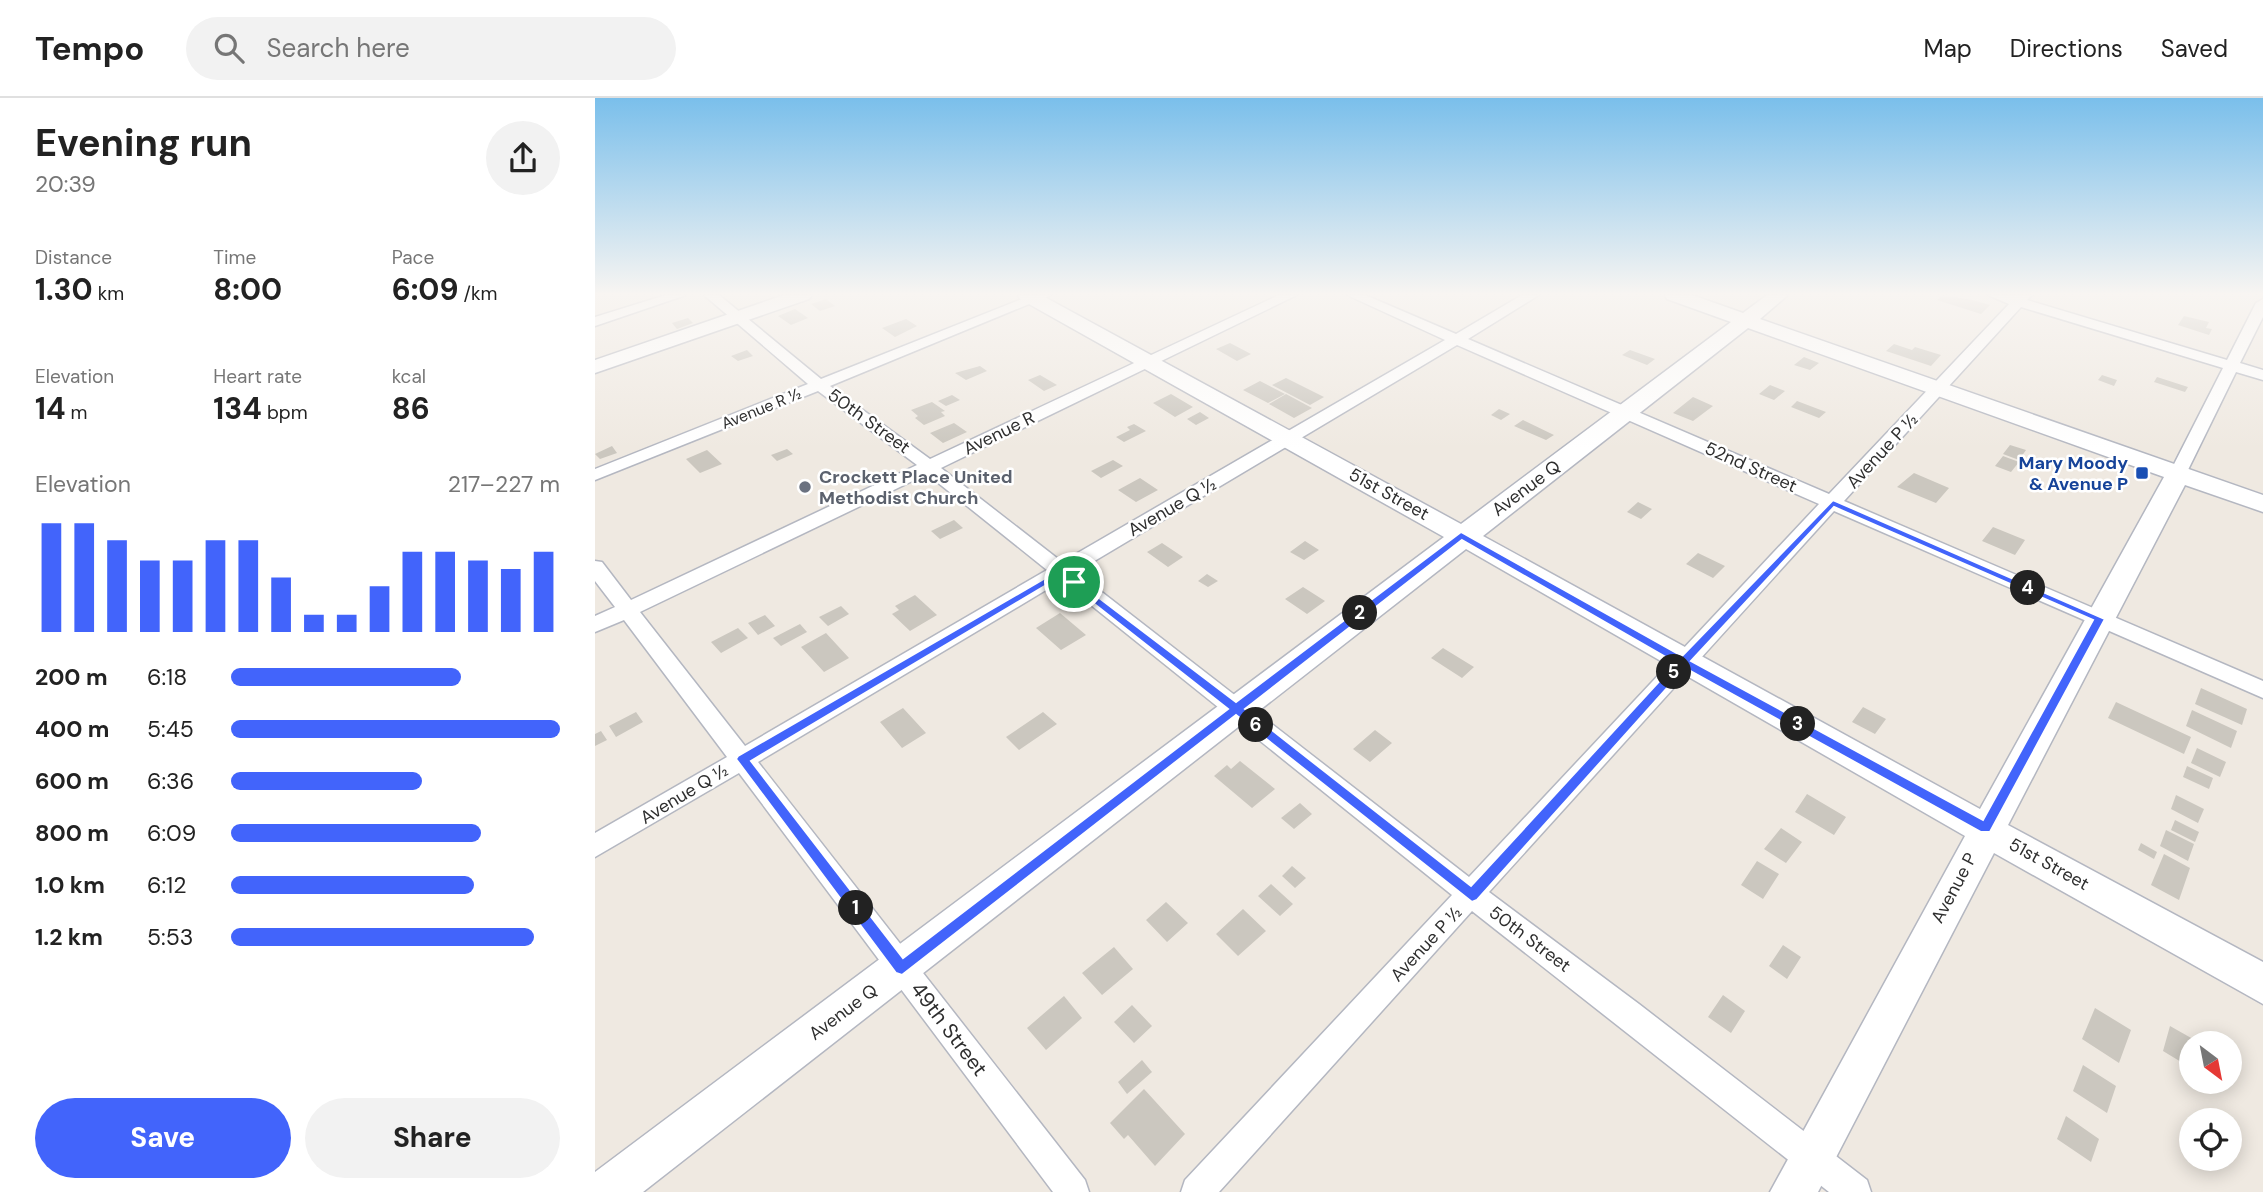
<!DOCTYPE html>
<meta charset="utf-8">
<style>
body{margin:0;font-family:"DM Sans",sans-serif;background:#f2f2f2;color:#222;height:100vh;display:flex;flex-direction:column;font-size:26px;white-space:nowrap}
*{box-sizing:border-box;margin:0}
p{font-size:23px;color:#767676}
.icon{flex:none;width:38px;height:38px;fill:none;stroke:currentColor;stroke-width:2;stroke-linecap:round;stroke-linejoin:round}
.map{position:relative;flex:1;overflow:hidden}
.drawer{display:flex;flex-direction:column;background:#fff;width:595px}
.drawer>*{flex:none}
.needle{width:46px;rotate:148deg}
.fabs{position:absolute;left:1584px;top:933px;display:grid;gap:14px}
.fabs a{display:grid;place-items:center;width:63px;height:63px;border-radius:50%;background:#fff;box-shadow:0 4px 18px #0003;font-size:35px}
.pin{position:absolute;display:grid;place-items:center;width:60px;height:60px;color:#fff;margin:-30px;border:4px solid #fff;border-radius:50%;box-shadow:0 2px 7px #0007}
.km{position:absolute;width:35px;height:35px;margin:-18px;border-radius:50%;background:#222;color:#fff;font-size:19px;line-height:35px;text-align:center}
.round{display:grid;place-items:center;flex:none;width:74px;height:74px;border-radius:37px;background:#f2f2f2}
.summary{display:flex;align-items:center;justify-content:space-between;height:119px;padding:0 35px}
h1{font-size:38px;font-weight:700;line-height:52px}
.figures{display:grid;grid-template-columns:repeat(3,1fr);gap:10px;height:119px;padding:7px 35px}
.figures div{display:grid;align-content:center}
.figures b{font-size:30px;font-weight:700}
.figures small{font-size:19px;font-weight:400}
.figures p{font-size:19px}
.chart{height:196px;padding:14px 35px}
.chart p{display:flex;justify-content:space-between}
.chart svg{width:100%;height:126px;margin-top:7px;stroke:#4264fb;stroke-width:6}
.button{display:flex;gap:14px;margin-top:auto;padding:14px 35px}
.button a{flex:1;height:80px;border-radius:42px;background:#4264fb;color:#fff;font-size:28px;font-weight:700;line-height:80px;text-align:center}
.button a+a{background:#f2f2f2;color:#222}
ul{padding:0 35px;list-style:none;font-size:23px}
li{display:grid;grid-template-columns:112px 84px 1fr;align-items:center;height:52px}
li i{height:18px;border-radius:9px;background:#4264fb}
header{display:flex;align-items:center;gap:42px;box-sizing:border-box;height:98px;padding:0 35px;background:#fff;border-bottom:2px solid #e0e0e0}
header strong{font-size:33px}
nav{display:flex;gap:38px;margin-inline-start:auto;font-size:24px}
.search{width:490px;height:63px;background:#f2f2f2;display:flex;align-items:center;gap:18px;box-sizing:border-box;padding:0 24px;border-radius:38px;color:#767676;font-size:26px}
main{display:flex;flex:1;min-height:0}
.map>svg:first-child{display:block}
</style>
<header>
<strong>Tempo</strong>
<div class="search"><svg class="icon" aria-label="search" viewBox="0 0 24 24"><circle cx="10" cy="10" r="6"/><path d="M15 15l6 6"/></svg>Search here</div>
<nav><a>Map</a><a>Directions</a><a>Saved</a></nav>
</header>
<main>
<section class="drawer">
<div class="summary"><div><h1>Evening run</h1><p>20:39</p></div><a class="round"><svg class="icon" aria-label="share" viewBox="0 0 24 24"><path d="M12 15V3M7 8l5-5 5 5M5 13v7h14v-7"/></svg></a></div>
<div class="figures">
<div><p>Distance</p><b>1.30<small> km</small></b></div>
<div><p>Time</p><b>8:00</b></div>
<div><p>Pace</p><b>6:09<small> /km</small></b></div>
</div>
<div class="figures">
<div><p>Elevation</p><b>14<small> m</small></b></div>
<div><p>Heart rate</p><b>134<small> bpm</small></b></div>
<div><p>kcal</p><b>86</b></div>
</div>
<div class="chart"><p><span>Elevation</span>217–227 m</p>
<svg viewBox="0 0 160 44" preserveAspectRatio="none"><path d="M5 44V6M15 44V6M25 44V12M35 44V19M45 44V19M55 44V12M65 44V12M75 44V25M85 44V38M95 44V38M105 44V28M115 44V16M125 44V16M135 44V19M145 44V22M155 44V16"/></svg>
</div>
<ul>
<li><b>200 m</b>6:18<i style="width:70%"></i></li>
<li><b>400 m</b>5:45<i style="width:100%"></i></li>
<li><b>600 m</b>6:36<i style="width:58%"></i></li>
<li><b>800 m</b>6:09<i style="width:76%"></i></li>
<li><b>1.0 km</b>6:12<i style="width:74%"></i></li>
<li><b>1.2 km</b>5:53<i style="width:92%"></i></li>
</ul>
<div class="button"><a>Save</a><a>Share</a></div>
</section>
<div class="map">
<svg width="1668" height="1094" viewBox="0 0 1668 1094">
<rect width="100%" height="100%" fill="#efe9e1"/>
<path fill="#cbc7bf" d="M 1348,197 L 1377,202 L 1395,207 L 1386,216 L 1342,202 Z
M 231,201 L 240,208 L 225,213 L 216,206 Z
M 200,211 L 213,220 L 196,227 L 183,218 Z
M 1589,218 L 1614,224 L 1611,230 L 1617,231 L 1614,237 L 1583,227 Z
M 93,220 L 98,225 L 82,231 L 77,225 Z
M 311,221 L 322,228 L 300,239 L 287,230 Z
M 635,245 L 656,256 L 642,263 L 621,251 Z
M 1299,246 L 1317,252 L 1320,249 L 1346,257 L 1336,268 L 1291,253 Z
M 152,252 L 158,258 L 143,263 L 136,258 Z
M 1035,252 L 1060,261 L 1052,267 L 1027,257 Z
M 1209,259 L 1224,265 L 1215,272 L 1199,267 Z
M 385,268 L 392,273 L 371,282 L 360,275 Z
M 445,277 L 462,287 L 449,293 L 433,282 Z
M 1507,277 L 1522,282 L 1519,288 L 1503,282 Z
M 1562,279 L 1593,289 L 1590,294 L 1559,284 Z
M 691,280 L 729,299 L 715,307 L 677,287 Z
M 665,283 L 690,296 L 673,305 L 648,292 Z
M 1175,287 L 1190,293 L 1179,302 L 1164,296 Z
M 576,296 L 598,309 L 580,319 L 558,305 Z
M 691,296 L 717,310 L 699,320 L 674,306 Z
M 357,297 L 365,302 L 351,308 L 343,303 Z
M 1098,299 L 1118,308 L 1098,323 L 1078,315 Z
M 1202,303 L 1231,314 L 1224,320 L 1196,309 Z
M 337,304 L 350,313 L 346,314 L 350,318 L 329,327 L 320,320 L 323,318 L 316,312 Z
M 904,311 L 915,316 L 906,322 L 896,317 Z
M 605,314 L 614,320 L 601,327 L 592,321 Z
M 928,322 L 959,337 L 951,342 L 919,328 Z
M 359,325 L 372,334 L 348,345 L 335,335 Z
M 539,326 L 551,333 L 529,344 L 521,339 L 535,332 L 532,329 Z
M 1415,347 L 1431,352 L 1424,362 L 1408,356 Z
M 17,348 L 22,355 L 5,361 L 0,356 Z
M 192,351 L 198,356 L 182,363 L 176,357 Z
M 112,352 L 127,366 L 105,375 L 91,361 Z
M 1408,358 L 1424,364 L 1416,374 L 1400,368 Z
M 518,362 L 528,368 L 506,380 L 496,373 Z
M 1319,375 L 1354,390 L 1341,405 L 1302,389 Z
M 545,380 L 563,392 L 541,404 L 523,392 Z
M 1043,404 L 1057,411 L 1046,421 L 1032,414 Z
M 359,422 L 368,430 L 345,441 L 336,433 Z
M 1398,429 L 1430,442 L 1420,457 L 1387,443 Z
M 710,443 L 724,452 L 709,462 L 695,454 Z
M 567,445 L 588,459 L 573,469 L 552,454 Z
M 1103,455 L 1130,468 L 1118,480 L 1091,466 Z
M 612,476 L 623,483 L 613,489 L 603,483 Z
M 708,489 L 730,503 L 712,516 L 690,501 Z
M 320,497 L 342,517 L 315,533 L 297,516 L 304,512 L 300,508 Z
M 246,508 L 254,516 L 233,528 L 224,519 Z
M 465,515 L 491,537 L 466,552 L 441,530 Z
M 170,517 L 180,528 L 163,537 L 153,525 Z
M 205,526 L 212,534 L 186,548 L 178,540 Z
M 143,530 L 153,540 L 126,555 L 116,544 Z
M 231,535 L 254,560 L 229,574 L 206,549 Z
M 848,550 L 879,569 L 867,580 L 836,560 Z
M 1606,590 L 1652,611 L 1647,627 L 1600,606 Z
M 1521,604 L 1596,639 L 1589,656 L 1513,620 Z
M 1268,609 L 1291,621 L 1280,636 L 1257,624 Z
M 308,610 L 331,635 L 307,650 L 285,624 Z
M 1597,612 L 1642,633 L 1636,650 L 1591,628 Z
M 41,614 L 48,624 L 21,639 L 14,628 Z
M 448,614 L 462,626 L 424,652 L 411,639 Z
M 780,632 L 797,645 L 775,664 L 758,651 Z
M 6,633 L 12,642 L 0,648 L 0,636 Z
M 1602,650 L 1631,664 L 1625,679 L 1596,665 Z
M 645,663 L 680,691 L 657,710 L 619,678 L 632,667 L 636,671 Z
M 1592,668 L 1618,680 L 1614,691 L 1588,679 Z
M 1212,696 L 1251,719 L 1239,737 L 1200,714 Z
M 1581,697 L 1609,711 L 1603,725 L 1576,711 Z
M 705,705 L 717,716 L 699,731 L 686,720 Z
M 1580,722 L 1604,734 L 1600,744 L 1576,732 Z
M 1186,730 L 1207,744 L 1191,765 L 1169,751 Z
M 1571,732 L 1599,746 L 1593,763 L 1565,748 Z
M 1546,745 L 1562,754 L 1559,761 L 1543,752 Z
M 1569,756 L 1595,770 L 1584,802 L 1556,787 Z
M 1162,763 L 1184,776 L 1168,801 L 1146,787 Z
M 697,768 L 711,780 L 700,790 L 687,778 Z
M 676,786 L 698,806 L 685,818 L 663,798 Z
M 571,804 L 593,825 L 572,844 L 551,822 Z
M 648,811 L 671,833 L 643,858 L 621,836 Z
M 1188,847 L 1206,859 L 1192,881 L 1174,868 Z
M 519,849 L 538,871 L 507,897 L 487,875 Z
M 1128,897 L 1150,913 L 1136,935 L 1113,919 Z
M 469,898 L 487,920 L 451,952 L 432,930 Z
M 537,907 L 557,928 L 539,945 L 519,924 Z
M 1500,910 L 1536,932 L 1524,965 L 1487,941 Z
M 1575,928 L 1605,945 L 1596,945 L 1596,970 L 1568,953 Z
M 547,962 L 557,974 L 532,996 L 523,984 Z
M 1488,967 L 1521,988 L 1512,1015 L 1478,993 Z
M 549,991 L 590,1036 L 560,1068 L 533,1037 L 529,1041 L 515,1025 Z
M 1471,1018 L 1504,1041 L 1496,1064 L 1462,1041 Z"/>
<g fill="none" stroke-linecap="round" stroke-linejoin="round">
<g stroke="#b4b7c1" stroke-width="3">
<path id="street" d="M 71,197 L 91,197 L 0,228 L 0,219 Z
M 109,197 L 124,197 L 226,281 L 437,197 L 456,197 L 235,288 L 335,361 L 684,197 L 702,197 L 346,370 L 467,464 L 850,242 L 752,197 L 770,197 L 861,236 L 927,197 L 944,197 L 873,241 L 1234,396 L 1414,206 L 1393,197 L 1437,197 L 1432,202 L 1632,262 L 1661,205 L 1668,201 L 1668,219 L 1645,265 L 1668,272 L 1668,282 L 1641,274 L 1589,380 L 1583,381 L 1574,376 L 1628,270 L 1426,209 L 1249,403 L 1668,583 L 1668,600 L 1239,413 L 894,794 L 1044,906 L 1272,1082 L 1276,1094 L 1234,1094 L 877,813 L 624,1094 L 586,1094 L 590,1082 L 857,797 L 466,483 L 163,664 L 490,1082 L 494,1094 L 458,1094 L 144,675 L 0,759 L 0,735 L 132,659 L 29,522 L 0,534 L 0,518 L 20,509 L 0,483 L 0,463 L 7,464 L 36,502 L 322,367 L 223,293 L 0,382 L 0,371 L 213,286 ZM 862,247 L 1224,406 L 874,779 L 481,474 ZM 332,376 L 452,472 L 150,648 L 45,514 Z"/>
</g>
<g stroke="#b4b7c1" stroke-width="3">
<path id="secondary" d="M 189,197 L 217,197 L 214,201 L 0,275 L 0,262 Z
M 423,197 L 446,197 L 866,426 L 1136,224 L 1072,201 L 1070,197 L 1097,197 L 1148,215 L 1172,197 L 1193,197 L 1165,221 L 1668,397 L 1668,414 L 1590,387 L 1413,727 L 1668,864 L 1668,906 L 1399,755 L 1223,1094 L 1175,1094 L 1370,738 L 871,451 L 48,1094 L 0,1094 L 0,1074 L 849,439 L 425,201 ZM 1153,230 L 1569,379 L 1385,711 L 888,438 Z"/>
</g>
<use href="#street" fill="#fff" fill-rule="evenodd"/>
<use href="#secondary" fill="#fff" fill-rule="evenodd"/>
</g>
<linearGradient id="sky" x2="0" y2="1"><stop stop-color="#7abfeb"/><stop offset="0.56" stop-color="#f8f5f2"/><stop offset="1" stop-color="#f8f5f2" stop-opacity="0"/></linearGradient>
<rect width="1668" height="350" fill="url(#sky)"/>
<path fill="#4264fb" stroke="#fff" stroke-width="2" fill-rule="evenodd" d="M 1238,402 L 1510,521 L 1395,734 L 1386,734 L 1090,570 L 882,802 L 877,804 L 641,617 L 307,877 L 301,875 L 141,661 L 143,658 L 466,471 L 641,604 L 866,434 L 1087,558 ZM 1239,409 L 1498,522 L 1388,722 L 1096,563 ZM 867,442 L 1081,565 L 876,788 L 650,611 ZM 465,479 L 633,611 L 308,860 L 156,663 Z"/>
<rect fill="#1a4fb4" stroke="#fff" stroke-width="2.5" x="1540" y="368" width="14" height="14" rx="3.5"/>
<circle fill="#6b7280" stroke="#fff" stroke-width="2.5" cx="210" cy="389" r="7"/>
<g text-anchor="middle" stroke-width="5" stroke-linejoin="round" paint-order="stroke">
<g font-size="16" fill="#2e2e2e" stroke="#fff">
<text transform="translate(166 310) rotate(-22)" y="6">Avenue R ½</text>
</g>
<g font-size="18" fill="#2e2e2e" stroke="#fff">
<text transform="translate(274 323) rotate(36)" y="6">50th Street</text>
<text transform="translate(404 335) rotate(-26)" y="6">Avenue R</text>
<text transform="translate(1287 353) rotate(-47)" y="6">Avenue P ½</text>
<text transform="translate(1156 369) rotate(24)" y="6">52nd Street</text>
<text transform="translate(931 390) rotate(-37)" y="6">Avenue Q</text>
<text transform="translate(794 396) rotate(29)" y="6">51st Street</text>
<text transform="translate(577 409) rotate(-30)" y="6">Avenue Q ½</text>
<text transform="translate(89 696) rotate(-31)" y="6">Avenue Q ½</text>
<text transform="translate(1454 766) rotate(29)" y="6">51st Street</text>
<text transform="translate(1359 790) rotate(-62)" y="6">Avenue P</text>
<text transform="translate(935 841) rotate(37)" y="6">50th Street</text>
<text transform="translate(831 846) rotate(-47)" y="6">Avenue P ½</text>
<text transform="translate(248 914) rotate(-37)" y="6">Avenue Q</text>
</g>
<g font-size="18" font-weight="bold" fill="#164399" stroke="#fff" text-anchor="end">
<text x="1533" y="371">Mary Moody<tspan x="1533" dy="21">&amp; Avenue P</tspan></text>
</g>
<g font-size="18" font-weight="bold" fill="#5b616d" stroke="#fff" text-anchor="start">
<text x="224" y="385">Crockett Place United<tspan x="224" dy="21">Methodist Church</tspan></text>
</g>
<g font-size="21" fill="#2e2e2e" stroke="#fff">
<text transform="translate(354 931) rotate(53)" y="7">49th Street</text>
</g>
</g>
</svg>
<div class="fabs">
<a><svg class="needle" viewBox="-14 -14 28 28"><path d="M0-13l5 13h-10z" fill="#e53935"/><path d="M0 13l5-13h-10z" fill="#767676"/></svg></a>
<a><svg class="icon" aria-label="locate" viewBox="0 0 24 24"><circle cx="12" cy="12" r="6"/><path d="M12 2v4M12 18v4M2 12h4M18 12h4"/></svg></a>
</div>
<div class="pin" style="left:479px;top:484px;background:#1e9e55"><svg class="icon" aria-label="arrive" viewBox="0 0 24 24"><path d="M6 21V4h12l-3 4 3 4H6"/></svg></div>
<b class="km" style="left:261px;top:810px">1</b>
<b class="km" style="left:765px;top:515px">2</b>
<b class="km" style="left:1203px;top:626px">3</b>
<b class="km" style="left:1433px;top:490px">4</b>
<b class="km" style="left:1079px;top:574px">5</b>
<b class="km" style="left:661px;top:627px">6</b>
</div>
</main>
